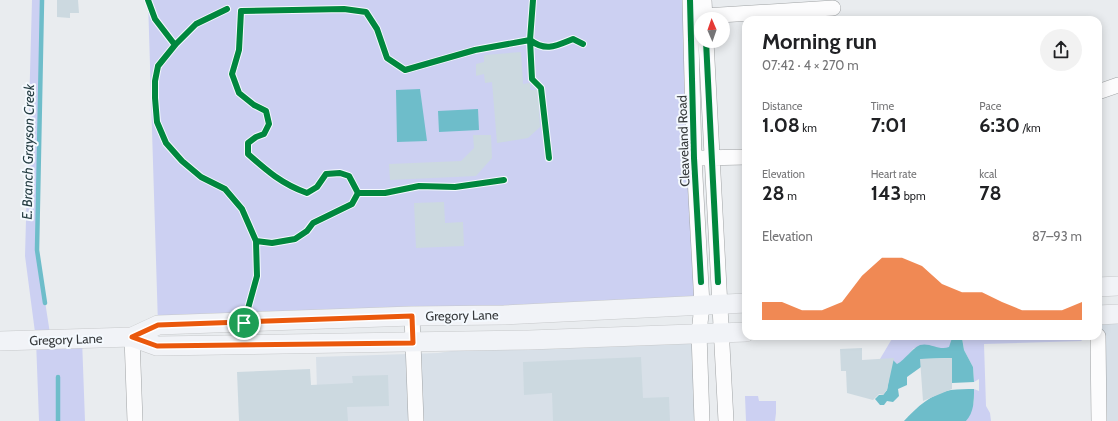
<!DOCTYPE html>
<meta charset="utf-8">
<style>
body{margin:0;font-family:Cabin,sans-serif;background:#f2f2f2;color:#202124;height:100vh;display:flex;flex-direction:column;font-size:15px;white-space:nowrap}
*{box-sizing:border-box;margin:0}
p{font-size:13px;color:#757577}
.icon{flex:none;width:22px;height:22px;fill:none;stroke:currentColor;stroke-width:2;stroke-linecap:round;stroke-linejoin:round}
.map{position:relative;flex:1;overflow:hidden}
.side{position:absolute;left:742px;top:16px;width:360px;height:324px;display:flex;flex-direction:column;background:#fff;border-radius:12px;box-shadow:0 2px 10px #0003}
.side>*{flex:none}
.needle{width:26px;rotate:358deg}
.tools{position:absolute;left:694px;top:12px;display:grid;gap:8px}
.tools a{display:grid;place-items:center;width:36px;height:36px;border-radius:50%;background:#fff;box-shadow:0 2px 10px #0003;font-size:20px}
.pin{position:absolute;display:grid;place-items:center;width:34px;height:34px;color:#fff;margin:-17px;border:2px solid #fff;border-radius:50%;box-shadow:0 1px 4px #0007}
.round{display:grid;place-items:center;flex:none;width:42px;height:42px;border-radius:21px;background:#f2f2f2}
.summary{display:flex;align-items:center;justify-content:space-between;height:68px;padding:0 20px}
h1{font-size:22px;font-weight:800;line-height:30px}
.figures{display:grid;grid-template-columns:repeat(3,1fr);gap:6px;height:68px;padding:4px 20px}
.figures div{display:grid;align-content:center}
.figures b{font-size:20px;font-weight:800}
.figures small{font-size:11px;font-weight:400}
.figures p{font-size:11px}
.chart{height:112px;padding:8px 20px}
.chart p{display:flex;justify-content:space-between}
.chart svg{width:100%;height:72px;margin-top:4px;fill:#ea580c;opacity:.7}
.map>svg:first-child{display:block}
</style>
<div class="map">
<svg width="1118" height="421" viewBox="0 0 1118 421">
<rect width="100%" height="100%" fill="#e9ecef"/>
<path fill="#d8e0e8" d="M 1118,314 L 1118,421 L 1099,421 L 1098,315 Z
M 699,333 L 702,421 L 318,421 L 316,357 L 438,353 L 529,340 Z"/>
<path fill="#ccd0f2" d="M 32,0 L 42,0 L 37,250 L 51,340 L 82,339 L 85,421 L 39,421 L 36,340 L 25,256 Z
M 148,0 L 690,0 L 702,305 L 158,325 Z
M 952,336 C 953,354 942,347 931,347 C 926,347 920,348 914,348 L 903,361 L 897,364 L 880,359 L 893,337 Z
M 962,336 L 1078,336 L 1082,341 L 984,344 L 986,406 L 990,413 L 991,421 L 966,421 L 974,402 L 974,389 L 979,391 L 979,379 L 974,382 L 973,367 L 964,350 Z
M 745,396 L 758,396 L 759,401 L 776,401 L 776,413 L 775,421 L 746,421 Z"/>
<path fill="#6ebdca" d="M 420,89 L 427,141 L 397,142 L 396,90 Z
M 478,109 L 479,130 L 439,132 L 438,111 Z
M 952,338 L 962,338 L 964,350 L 973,367 L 974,382 L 952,383 L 951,358 L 921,359 L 921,367 L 907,377 L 907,385 L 898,389 L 899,396 L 893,402 L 887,401 L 884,405 L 880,405 L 875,399 L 879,395 L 883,395 L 887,390 L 892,359 L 897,364 C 906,359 911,349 920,345 C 930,342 939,351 949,347 Z
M 974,389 C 974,401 974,412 966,421 L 904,421 C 917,407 932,393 951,390 C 959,389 967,389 974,389 Z"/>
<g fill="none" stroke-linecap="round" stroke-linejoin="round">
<path stroke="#6ebdca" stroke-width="4.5" d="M 42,0 L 37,250 L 45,303
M 58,377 L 58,421"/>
</g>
<path fill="#ccd9e0" d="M 57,0 L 78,0 L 79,13 L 70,13 L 70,18 L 57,17 Z
M 521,52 L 523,84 L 530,83 L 530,90 L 538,90 L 540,127 L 528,138 L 497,143 L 492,82 L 485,83 L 484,74 L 476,76 L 476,64 L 484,62 L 484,55 Z
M 473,135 L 491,135 L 492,158 L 476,176 L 390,180 L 389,164 L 461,161 L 474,148 Z
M 444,202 L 445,223 L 463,222 L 464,246 L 416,248 L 414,203 Z
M 862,348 L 862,360 L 894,358 L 887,390 L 883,395 L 879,394 L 873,400 L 847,393 L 846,371 L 841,371 L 840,349 Z
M 641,357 L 643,398 L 669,397 L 670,421 L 553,421 L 552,393 L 524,395 L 523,362 Z
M 952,358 L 952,389 L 923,401 L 920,359 Z
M 310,369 L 311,385 L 353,383 L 352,376 L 388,375 L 389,406 L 347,407 L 348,421 L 239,421 L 237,372 Z"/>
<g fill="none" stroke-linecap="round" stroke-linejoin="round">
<g stroke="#a0a3a5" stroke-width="16">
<path id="minor" d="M 690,0 L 694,158 L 702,305 L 699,333 L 702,421
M 704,0 L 705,19
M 704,16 L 833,8
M 706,41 L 726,421
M 1098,92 L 1118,85
M 701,158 L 746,157
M 412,316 L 416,421
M 1098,336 L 1099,421
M 132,337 L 135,421"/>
</g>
<g stroke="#c7c9cb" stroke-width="20">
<path id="major" d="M 1098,287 L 1118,286
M 1098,315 L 1118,314
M 132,337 L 158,325 L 412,316 L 504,315 L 746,303
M 0,341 L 132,337 L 157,346 L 529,340 L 746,332"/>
</g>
<use href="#minor" stroke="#fcfcfd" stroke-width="15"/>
<use href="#major" stroke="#f1f3f7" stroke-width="19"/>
<g stroke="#f4f9fe" stroke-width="8">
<path id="cycleway" d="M 148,0 L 155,19 L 175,45
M 533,0 L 530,40 L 532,79 L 541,88 L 549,158
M 690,0 L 694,158 L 701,282
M 227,9 L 196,24 L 175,45 L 158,66 L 155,81 L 155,98 L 157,122 L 166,143 L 182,161 L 201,177 L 225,189 L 242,209 L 256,241 L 257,276 L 244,323
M 706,41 L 718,282
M 358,193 L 349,176 L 340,173 L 326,174 L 317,187 L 307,193 C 282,184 267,171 248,154 L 248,143 L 256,137 L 264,134 L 269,124 L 266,111 L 254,105 L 239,93 L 232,74 L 239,50 L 241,11 L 344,9 L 366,12 L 377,29 L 387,58 L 405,70 L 475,50 L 530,40 C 546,52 556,46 573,39 L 583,44
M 256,241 L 272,243 L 295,239 L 307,231 L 313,223 L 352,204 L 358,193 L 385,193 L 419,186 L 455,187 L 504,180"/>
</g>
<use href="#cycleway" stroke="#00873e" stroke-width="6"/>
</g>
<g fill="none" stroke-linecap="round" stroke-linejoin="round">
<g stroke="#fff" stroke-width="8">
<path id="route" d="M 412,316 L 413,343 L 157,346 L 132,337 L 158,325 Z"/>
</g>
<use href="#route" stroke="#ea580c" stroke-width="5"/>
</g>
<g text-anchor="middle" stroke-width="4" stroke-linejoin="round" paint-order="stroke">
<g font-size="13" fill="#36393b" stroke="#f4f9fe">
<text transform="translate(683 141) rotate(-92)" y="5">Cleaveland Road</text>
<text transform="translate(462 315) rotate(-1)" y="5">Gregory Lane</text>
<text transform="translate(66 339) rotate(-2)" y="5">Gregory Lane</text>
</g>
<g font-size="14" font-style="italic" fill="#253d42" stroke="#f4f9fe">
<text transform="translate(28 152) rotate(-89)" y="5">E. Branch Grayson Creek</text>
</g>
</g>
</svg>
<div class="tools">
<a><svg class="needle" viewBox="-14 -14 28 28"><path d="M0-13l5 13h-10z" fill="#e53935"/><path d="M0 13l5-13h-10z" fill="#757577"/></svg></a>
</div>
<div class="pin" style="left:244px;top:323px;background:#1e9e55"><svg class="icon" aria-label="arrive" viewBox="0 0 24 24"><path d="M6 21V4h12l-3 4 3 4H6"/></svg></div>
<section class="side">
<div class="summary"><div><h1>Morning run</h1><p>07:42 · 4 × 270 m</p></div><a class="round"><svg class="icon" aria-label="share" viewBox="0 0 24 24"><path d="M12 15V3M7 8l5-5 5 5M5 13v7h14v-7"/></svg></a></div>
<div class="figures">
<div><p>Distance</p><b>1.08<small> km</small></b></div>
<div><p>Time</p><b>7:01</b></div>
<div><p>Pace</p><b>6:30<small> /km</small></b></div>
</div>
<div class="figures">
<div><p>Elevation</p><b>28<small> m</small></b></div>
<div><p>Heart rate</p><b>143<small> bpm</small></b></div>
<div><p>kcal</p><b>78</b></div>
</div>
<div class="chart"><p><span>Elevation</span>87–93 m</p>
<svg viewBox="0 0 160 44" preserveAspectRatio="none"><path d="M0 44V33L10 33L20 38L30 38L40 33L50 17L60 6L70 6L80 11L90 22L100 27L110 27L120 33L130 38L140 38L150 38L160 33V44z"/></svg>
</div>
</section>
</div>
